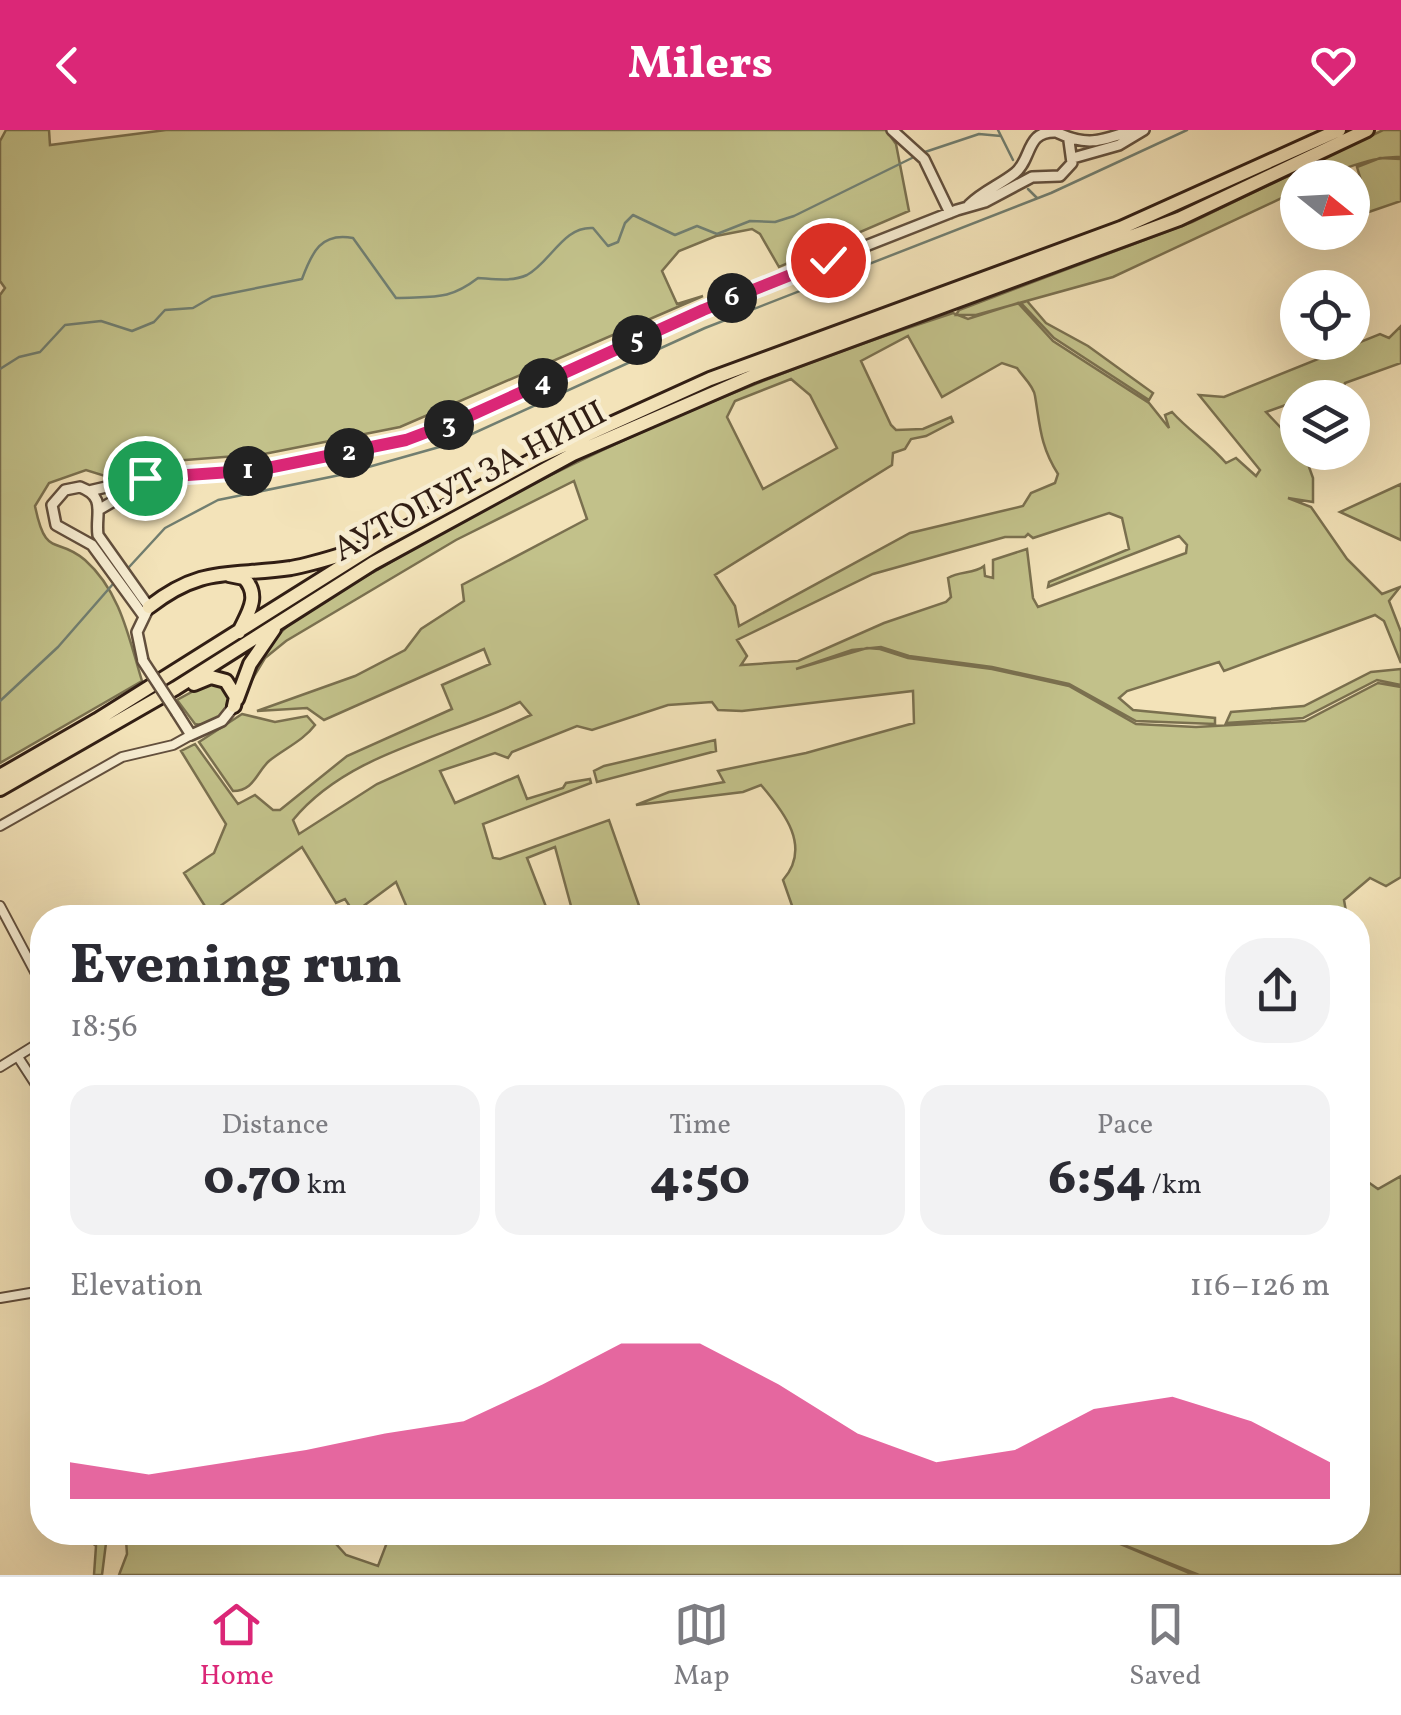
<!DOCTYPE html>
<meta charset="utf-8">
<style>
body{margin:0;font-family:Vollkorn,serif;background:#f2f2f3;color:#2b2b33;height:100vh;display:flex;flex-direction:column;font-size:38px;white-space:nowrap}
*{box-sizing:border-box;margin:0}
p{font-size:32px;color:#7c7c81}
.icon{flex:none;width:55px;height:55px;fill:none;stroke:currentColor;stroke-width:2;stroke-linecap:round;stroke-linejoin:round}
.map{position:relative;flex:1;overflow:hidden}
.details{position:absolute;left:30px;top:775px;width:1340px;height:640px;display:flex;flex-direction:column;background:#fff;border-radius:40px;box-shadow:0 10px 40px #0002}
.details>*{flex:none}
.needle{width:65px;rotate:108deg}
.controls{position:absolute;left:1280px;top:30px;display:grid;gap:20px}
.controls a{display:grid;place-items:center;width:90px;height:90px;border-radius:50%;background:#fff;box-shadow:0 10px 40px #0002;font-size:50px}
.pin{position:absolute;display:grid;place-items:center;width:85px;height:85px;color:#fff;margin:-42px;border:5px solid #fff;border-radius:50%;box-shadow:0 2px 10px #0007}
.km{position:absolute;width:50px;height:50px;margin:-25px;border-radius:50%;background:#222;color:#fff;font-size:28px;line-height:50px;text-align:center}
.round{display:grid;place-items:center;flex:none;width:105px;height:105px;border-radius:40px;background:#f2f2f3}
.headline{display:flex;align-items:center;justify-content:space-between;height:170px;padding:0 40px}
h1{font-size:55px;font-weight:800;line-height:75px}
.stats{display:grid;grid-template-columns:repeat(3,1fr);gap:15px;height:170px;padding:10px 40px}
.stats div{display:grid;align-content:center;border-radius:25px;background:#f2f2f3;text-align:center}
.stats b{font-size:50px;font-weight:800}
.stats small{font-size:28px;font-weight:400}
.stats p{font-size:28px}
.chart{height:280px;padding:20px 40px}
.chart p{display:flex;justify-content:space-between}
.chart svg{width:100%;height:180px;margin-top:10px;fill:#db2777;opacity:.7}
header{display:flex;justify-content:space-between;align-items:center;height:130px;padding:0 40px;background:#db2777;color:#fff;font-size:45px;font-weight:800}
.menu{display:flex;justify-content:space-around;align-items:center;height:140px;border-top:2px solid #e1e1e2;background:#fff;font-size:28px;color:#7c7c81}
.menu a{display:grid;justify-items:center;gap:5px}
.menu .active{color:#db2777}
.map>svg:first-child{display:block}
</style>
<header><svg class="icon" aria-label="back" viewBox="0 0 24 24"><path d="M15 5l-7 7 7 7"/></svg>Milers<svg class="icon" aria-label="heart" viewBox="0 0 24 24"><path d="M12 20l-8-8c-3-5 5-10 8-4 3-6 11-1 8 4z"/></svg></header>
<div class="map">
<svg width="1401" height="1445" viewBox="0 0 1401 1445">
<rect width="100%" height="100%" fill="#f3e3b9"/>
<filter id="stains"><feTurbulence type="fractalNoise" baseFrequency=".002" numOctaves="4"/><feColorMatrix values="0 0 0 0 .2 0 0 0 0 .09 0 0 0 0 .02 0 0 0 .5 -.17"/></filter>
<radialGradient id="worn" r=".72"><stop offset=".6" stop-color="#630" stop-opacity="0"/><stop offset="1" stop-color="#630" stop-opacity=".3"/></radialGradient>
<path fill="#c2c18a" stroke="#7a704f" stroke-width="2.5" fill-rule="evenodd" d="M 6,0 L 49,0 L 50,15 L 166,0 L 886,0 L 896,14 L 909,81 L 779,137 L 760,104 L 752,99 L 716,106 L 679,121 L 662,141 L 677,174 L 703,166 L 400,297 L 264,324 L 147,333 L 105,346 L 86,340 L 49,353 L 35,376 C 46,430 56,405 85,430 C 121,462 129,509 142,551 L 0,633 L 0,165 L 5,158 L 0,151 L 0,11 Z
M 1383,0 L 1401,0 L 1401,27 C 1364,25 1335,48 1298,48 L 1297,59 L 1284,67 L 1113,147 L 976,185 L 956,185 L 959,180 L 1192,92 Z
M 1380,28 L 1401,29 L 1401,71 L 1360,85 L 1365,64 L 1357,37 Z
M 1027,171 L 1046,193 L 1088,216 L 1153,263 L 1149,270 L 1054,208 L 1021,173 Z
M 1018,173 L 1053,211 L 1149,273 L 1169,298 L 1165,285 L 1172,282 C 1189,301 1209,313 1226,333 L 1236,328 L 1256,346 L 1260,340 L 1199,265 L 1224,267 L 1380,204 L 1389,208 L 1401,196 L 1401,233 L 1345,253 L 1343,260 L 1298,268 L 1297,271 L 1266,282 L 1297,315 L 1298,322 L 1304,323 L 1313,348 L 1313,372 L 1288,368 L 1311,377 L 1347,429 L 1382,464 L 1400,457 L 1389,471 L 1401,502 L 1401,533 L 1384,491 L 1375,485 L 1224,541 L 1219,532 L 1127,561 L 1119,568 L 1133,580 L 1215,588 L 1215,594 L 1136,591 L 1069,554 L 992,537 L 909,526 L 881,517 L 852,520 L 796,539 L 867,518 L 880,519 L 908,528 L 992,539 L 1069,556 L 1136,594 L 1196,597 L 1305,591 L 1378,553 L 1401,557 L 1401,747 L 1386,756 L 1370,748 L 1344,770 L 1347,787 L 967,788 L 964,777 L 924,787 L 796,787 L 783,750 C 812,717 784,682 761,655 L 743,662 L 636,675 L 669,662 L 724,652 L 718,641 L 806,623 L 914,593 L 913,561 L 742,581 L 718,580 L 712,572 L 668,575 L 592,600 L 577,596 L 512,622 L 508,628 L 495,623 L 440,641 L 455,673 L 518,646 L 527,669 L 563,658 L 566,653 L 590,649 L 591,653 L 483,694 L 493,728 L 500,729 L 609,690 L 643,787 L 574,787 L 555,717 L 527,728 L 550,787 L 411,787 L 396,752 L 354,783 L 345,769 L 336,773 L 302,717 L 212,782 L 208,781 L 184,743 L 214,723 L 226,694 L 181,621 L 195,614 L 238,674 L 255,665 L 273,680 L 280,680 L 347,626 L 452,579 L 442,555 L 490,534 L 484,519 L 324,590 L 307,578 L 257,581 L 355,546 L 405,520 L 421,499 L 464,471 L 462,455 L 587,389 L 574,351 L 456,410 L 286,511 L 265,528 L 244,563 C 249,546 256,529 268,516 C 297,480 347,458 386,435 C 564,328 755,247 953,183 L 968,189 ZM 908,206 L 942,267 L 1002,233 L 1017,238 C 1022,246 1034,256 1035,266 C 1040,295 1040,316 1058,344 L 1055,353 L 1031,363 L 1023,376 L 910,403 L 739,496 L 735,476 L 715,445 L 892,335 L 893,323 L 905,319 L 911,309 L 926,306 L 953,292 L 951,287 L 923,299 L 896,300 L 891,295 L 861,231 ZM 791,249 L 810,265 L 837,318 L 763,359 L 727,287 L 735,271 ZM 1109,383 L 1122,388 L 1129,419 L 1049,452 L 1048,457 L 1179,406 L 1187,415 L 1186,423 L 1038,477 L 1033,468 L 1027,419 L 993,430 L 993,448 L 985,446 L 984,436 C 974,444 960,441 948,448 L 951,467 L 946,472 L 884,493 L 798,531 L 741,535 L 747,526 L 737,510 L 873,444 L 1005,407 L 1025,407 L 1028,404 L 1033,408 ZM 520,572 L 531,585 L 377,654 L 299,704 L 293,690 C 348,623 444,608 520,572 Z
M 1401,354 L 1401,410 L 1340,382 Z
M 1401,539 L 1401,555 L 1377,550 L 1303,588 L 1226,593 L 1231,582 L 1304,576 L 1371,542 Z
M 210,552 L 223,555 L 231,570 C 224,585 212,598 195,594 L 177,570 Z
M 242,584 L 275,592 L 307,586 L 315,595 C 304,610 284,619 269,631 C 256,643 254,661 233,661 L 199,612 Z
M 715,610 L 716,621 L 597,652 L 594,641 L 604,636 Z
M 1358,1045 L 1378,1059 L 1401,1046 L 1401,1445 L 1199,1445 L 1111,1410 L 1194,1445 L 119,1445 L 127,1424 L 126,1410 L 112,1407 L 106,1413 L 102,1445 L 94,1445 L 96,1416 L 90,1411 L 99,1402 L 326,1403 L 346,1425 L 378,1436 L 391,1402 L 409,1407 L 411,1402 L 1358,1402 Z"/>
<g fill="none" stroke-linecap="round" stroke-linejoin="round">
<path stroke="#717e70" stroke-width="2.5" d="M 998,0 L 1013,30
M 925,22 L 979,4 L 1001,6
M 1028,59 L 1037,68
M 0,239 L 19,227 L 40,222 L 65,195 L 101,191 L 132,201 L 154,192 L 165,180 L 193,178 L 212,167 L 302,149 C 312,122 321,102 353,108 L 396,168 C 434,166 448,171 478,148 C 494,149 512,152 527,145 C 551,132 563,96 593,98 L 608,116 L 618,112 L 625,93 L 633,85 L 675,105 L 697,96 L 717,104 L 750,91 L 775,92 L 794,86 L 918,25
M 119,448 L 165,398 L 218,370 L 340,345 L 450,314 L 705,198 L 1051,63 L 1187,0
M 0,571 L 58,517 L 113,454"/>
<g stroke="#624f3d" stroke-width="12">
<path id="minor" d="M 0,696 L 122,627 L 173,615 L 191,605
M 0,776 L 42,855
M 203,788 L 209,784 L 215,788
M 18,927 L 42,964
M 0,937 L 42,911
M 0,1168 L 42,1161
M 42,1182 L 37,1202 L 42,1208"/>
</g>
<g stroke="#624f3d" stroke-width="14">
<path id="tertiary" d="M 892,0 L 924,29 L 950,83
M 1073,28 L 1119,15 L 1144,0
M 969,75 C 983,61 1000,55 1015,43 C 1033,28 1025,1 1056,2 C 1087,17 1101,11 1133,0
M 89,361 L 162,344 L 258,340 L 406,310 L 467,287 L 703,180 L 957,80 L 985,72 L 1032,47 L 1060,46 L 1072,33 L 1069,11
M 100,379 L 131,361 L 185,345
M 143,485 L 92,415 L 56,395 L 52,375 L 65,360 L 80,357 C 107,367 95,384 98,405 L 149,477 L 137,502 L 143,531
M 177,583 L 191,605 L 222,591 L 234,576"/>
</g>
<g stroke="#311e14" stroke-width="18">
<path id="motorway" d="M 229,445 L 244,448 C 261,466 248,483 239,502
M 149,477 C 203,435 230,447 291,438 C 314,434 337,426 360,419
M 194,554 L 211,547 L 226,551 L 236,567 L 234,576
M 237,569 L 250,534 L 274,499
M 0,646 L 97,590 L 382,411 L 538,327 L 710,249 L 1121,98 L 1339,0
M 0,659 L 176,558 L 373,433 L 573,324 L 753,246 L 1179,89 L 1367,0"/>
</g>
<use href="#minor" stroke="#f7edd2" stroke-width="8"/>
<use href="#tertiary" stroke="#f7edd2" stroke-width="9"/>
<use href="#motorway" stroke="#f3e3b9" stroke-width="12"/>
<g stroke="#624f3d" stroke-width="14" stroke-linecap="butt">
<path id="tertiary-bridge" d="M 143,531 L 177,583"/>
</g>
<use href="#tertiary-bridge" stroke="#f7edd2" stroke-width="9"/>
</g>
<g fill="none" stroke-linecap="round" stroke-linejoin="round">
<g stroke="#fff" stroke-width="20">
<path id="route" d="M 145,348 L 258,340 L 406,310 L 467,287 L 703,180 L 828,130"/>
</g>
<use href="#route" stroke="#db2777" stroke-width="12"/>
</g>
<g text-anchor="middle" stroke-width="9" stroke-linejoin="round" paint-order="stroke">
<g font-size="35" fill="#311e14" stroke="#f7edd2">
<text transform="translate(469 350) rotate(-28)" y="12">АУТОПУТ ЗА НИШ</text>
</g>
</g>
<rect width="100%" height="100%" filter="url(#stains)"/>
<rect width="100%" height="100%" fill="url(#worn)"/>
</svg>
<div class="controls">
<a><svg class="needle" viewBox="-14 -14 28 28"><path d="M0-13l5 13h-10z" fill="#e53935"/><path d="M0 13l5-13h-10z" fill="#7c7c81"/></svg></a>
<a><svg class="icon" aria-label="locate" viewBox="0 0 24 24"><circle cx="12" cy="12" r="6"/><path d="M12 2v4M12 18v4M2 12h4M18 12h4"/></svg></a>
<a><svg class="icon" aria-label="layers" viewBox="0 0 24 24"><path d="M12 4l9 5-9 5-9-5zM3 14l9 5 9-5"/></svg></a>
</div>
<div class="pin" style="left:145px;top:348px;background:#1e9e55"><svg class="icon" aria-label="arrive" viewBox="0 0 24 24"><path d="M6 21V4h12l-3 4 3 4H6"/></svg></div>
<div class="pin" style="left:828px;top:130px;background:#d93025"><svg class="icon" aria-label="check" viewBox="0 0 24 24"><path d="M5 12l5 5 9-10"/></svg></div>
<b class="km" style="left:248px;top:341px">1</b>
<b class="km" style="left:349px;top:323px">2</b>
<b class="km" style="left:449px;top:295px">3</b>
<b class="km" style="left:543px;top:253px">4</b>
<b class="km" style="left:637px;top:210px">5</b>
<b class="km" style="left:732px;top:168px">6</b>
<section class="details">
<div class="headline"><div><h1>Evening run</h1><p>18:56</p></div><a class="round"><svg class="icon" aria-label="share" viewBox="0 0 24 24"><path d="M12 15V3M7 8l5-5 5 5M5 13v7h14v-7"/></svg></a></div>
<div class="stats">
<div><p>Distance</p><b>0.70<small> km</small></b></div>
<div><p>Time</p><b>4:50</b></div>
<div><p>Pace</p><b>6:54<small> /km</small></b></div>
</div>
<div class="chart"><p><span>Elevation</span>116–126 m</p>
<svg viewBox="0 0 160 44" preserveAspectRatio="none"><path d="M0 44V35L10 38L20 35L30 32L40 28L50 25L60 16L70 6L80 6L90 16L100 28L110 35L120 32L130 22L140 19L150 25L160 35V44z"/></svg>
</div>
</section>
</div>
<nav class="menu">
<a class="active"><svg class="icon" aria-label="home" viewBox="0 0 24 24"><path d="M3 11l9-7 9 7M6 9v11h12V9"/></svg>Home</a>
<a><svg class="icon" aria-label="map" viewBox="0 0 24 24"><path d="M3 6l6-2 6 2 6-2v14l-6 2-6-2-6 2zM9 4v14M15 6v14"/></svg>Map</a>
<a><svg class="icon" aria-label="saved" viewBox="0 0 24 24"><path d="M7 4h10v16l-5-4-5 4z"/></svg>Saved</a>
</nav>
